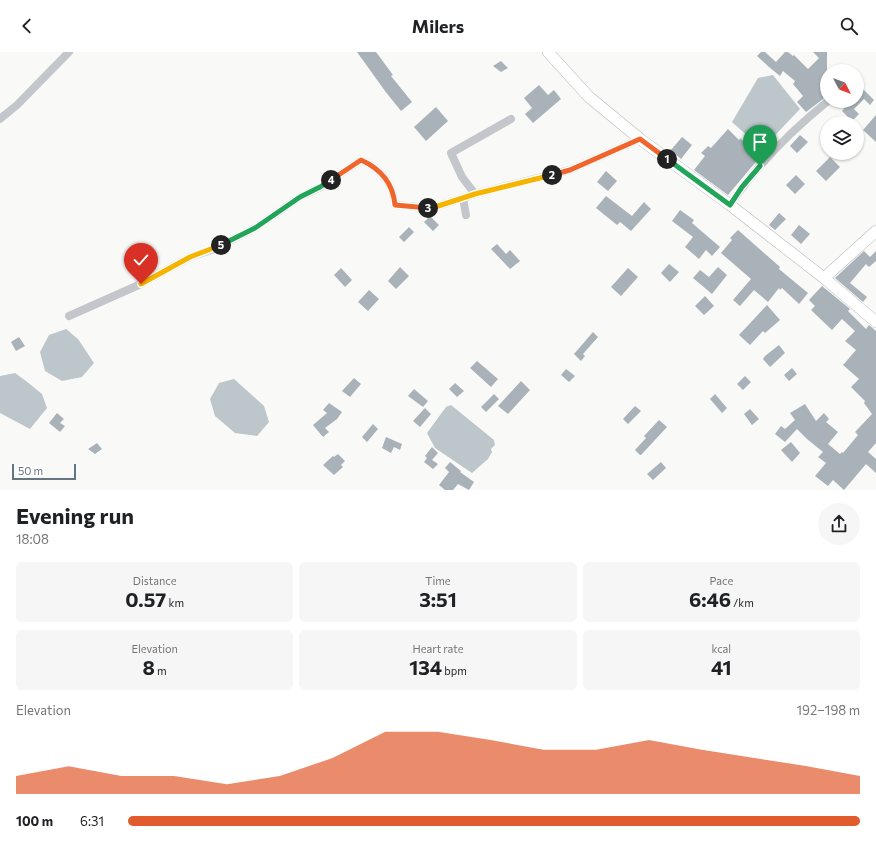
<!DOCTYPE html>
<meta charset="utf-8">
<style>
body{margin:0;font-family:Commissioner,sans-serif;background:#f6f6f6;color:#202124;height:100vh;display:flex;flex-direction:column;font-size:15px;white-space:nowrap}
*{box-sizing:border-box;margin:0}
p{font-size:13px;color:#757577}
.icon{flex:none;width:22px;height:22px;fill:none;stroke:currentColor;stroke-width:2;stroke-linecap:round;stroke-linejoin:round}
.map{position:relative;height:438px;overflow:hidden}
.drawer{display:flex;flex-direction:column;background:#fff;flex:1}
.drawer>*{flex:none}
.needle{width:26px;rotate:131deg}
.controls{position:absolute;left:820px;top:12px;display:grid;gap:8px}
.controls a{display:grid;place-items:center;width:44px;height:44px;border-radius:50%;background:#fff;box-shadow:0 1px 3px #0004;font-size:20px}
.scale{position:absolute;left:12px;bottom:10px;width:64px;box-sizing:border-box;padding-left:4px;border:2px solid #657582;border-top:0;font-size:11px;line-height:14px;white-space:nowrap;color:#657582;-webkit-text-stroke:3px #fff;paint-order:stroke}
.pin{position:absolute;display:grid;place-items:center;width:34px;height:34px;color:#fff;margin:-41px -17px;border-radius:50% 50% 50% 0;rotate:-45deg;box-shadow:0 0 4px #0007}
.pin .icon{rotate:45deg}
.km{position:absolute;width:20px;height:20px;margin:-10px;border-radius:50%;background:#222;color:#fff;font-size:11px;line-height:20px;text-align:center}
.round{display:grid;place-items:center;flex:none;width:42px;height:42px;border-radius:21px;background:#f6f6f6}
.head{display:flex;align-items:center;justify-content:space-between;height:68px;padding:0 16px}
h1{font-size:22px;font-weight:700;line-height:30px}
.stats{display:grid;grid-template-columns:repeat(3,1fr);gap:6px;height:68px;padding:4px 16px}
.stats div{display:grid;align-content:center;border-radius:6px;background:#f6f6f6;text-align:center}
.stats b{font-size:20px;font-weight:700}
.stats small{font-size:11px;font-weight:400}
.stats p{font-size:11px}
.chart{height:112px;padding:8px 16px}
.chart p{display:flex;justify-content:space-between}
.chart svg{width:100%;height:72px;margin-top:4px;fill:#e25b2f;opacity:.7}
ul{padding:0 16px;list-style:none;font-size:13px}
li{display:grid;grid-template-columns:64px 48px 1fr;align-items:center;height:30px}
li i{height:10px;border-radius:5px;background:#e25b2f}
header{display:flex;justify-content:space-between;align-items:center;height:52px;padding:0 16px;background:#fff;font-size:18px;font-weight:700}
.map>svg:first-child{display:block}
</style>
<header><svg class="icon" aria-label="back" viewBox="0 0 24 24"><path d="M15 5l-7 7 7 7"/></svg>Milers<svg class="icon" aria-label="search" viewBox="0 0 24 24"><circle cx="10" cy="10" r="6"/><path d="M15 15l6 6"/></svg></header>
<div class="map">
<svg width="876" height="438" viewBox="0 0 876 438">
<rect width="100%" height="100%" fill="#f9f9f7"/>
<path fill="#bcc6cb" d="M 773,23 L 800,57 L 762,97 L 732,70 L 758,26 Z
M 66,277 L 78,287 L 94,311 L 82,325 L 62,329 L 45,319 L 40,300 L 49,283 Z
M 15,321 L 26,329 L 42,342 L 47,356 L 30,377 L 0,361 L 0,324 Z
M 234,327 L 264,354 L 269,370 L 257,384 L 235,381 L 215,364 L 210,347 L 219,331 Z
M 451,353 L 494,388 L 495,393 L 491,397 L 492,400 L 488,407 L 472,421 L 435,396 L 427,381 L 446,355 Z"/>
<path fill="#a9b2b8" d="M 357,0 L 376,0 L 393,23 L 391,24 L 412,50 L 401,59 L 385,39 Z
M 761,0 L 765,0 L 776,10 L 785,0 L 788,0 L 793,4 L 794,3 L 808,17 L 819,6 L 813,0 L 827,0 L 827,44 L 806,60 L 797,50 L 803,44 L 793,32 L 795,29 L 783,19 L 780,24 L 769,15 L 757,4 Z
M 501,9 L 508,16 L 501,20 L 493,14 Z
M 539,33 L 548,43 L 554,38 L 561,47 L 533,71 L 525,62 L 532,56 L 524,46 Z
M 862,36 L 874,48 L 870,53 L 864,47 L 854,57 L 859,62 L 852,69 L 842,59 L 847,53 L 843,49 L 857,49 L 857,42 Z
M 436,55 L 448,69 L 426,89 L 414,75 Z
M 876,63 L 876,90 L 863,78 Z
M 728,77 L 739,88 L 740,86 L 760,105 L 728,143 L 694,118 L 705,104 L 701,101 L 708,94 L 711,96 Z
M 800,83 L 808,90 L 797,101 L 790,94 Z
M 682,85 L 692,93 L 681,107 L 671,98 Z
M 830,105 L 840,115 L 826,129 L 816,119 Z
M 606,119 L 617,129 L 608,139 L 597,130 Z
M 796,123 L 805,132 L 795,142 L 786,133 Z
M 606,144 L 632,164 L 644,150 L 651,157 L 631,179 L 620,170 L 617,173 L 596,156 Z
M 680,158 L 694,168 L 692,171 L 720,195 L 712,204 L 706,198 L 699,207 L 685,195 L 693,185 L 672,169 Z
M 779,161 L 786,167 L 775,178 L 769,173 Z
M 430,164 L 439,173 L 433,179 L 424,170 Z
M 799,173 L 810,182 L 801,192 L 791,183 Z
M 409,175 L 414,180 L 404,190 L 399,185 Z
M 738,178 L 780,215 L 779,217 L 808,241 L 799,252 L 782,236 L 780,238 L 779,236 L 768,250 L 754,238 L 740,254 L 733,248 L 751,227 L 721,201 L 732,188 L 730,186 Z
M 497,192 L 506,202 L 510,198 L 520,209 L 510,217 L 491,197 Z
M 864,199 L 870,205 L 876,199 L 876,209 L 869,215 L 866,212 L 850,231 L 867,245 L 863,250 L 835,226 Z
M 669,212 L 679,220 L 670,230 L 661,221 Z
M 400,215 L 409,224 L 396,237 L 388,229 Z
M 718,215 L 727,223 L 712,242 L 693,226 L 700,218 L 709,225 Z
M 341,216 L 352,228 L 345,235 L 334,223 Z
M 628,216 L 638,225 L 621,244 L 611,235 Z
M 822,234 L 850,257 L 848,259 L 866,277 L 869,273 L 876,279 L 876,391 L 868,400 L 876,407 L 876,421 L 866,412 L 844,438 L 833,428 L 828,434 L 815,424 L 826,411 L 818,405 L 823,400 L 807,387 L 797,377 L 785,390 L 775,382 L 781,374 L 785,377 L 795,368 L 790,361 L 805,352 L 816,369 L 824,361 L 829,367 L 826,370 L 838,380 L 828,392 L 840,402 L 842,400 L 843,401 L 858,383 L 855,380 L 872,362 L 864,351 L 865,349 L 851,335 L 859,327 L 843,313 L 856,298 L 845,289 L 855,279 L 842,267 L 832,278 L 811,258 L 815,254 L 809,248 Z
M 369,238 L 379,247 L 368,259 L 358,250 Z
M 705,244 L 714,254 L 704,263 L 695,254 Z
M 767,253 L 780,268 L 765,281 L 763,279 L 750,293 L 739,283 Z
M 593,280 L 598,285 L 583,302 L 585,304 L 581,309 L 574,302 Z
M 19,285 L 25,294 L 16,299 L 11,290 Z
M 779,293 L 785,301 L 770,315 L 763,307 L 765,304 Z
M 477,309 L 498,327 L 491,335 L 470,316 Z
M 792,316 L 797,322 L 789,329 L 784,323 Z
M 566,317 L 575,324 L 569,330 L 561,323 Z
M 745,324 L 751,330 L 743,338 L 737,332 Z
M 354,326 L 361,332 L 350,345 L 342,339 Z
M 521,329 L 530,338 L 508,362 L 498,354 Z
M 455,331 L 464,339 L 457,345 L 449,337 Z
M 414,337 L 428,349 L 423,355 L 408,344 Z
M 494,342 L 499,347 L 486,360 L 481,355 Z
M 715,342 L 727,356 L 722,361 L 710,347 Z
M 329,351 L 342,360 L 337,367 L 325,376 L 329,380 L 323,385 L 313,373 L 327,361 L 323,358 Z
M 635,354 L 641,359 L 628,372 L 623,367 Z
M 425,356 L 431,362 L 420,375 L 413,369 Z
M 750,357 L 759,367 L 752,373 L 744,362 Z
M 57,361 L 64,367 L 60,371 L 65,374 L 60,380 L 49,371 Z
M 659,368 L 667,375 L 641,403 L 640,403 L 635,398 L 646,386 L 644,384 Z
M 373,372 L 378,377 L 367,390 L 362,385 Z
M 386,385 L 402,392 L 400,398 L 394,395 L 391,401 L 382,396 Z
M 791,390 L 800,401 L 792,410 L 781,398 Z
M 97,391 L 102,397 L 95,402 L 88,397 Z
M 432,395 L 438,401 L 432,408 L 438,412 L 433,417 L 424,410 L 427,406 L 425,404 Z
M 338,402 L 345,409 L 341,413 L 343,415 L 334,423 L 323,413 L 333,404 L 334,405 Z
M 450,410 L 461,419 L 460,420 L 474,430 L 469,438 L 458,432 L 453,438 L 445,438 L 439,433 L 449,420 L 445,416 Z
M 661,410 L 666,416 L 653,428 L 647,422 Z"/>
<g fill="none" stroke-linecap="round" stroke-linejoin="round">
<g stroke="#b3b9be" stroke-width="12">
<path id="secondary" d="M 548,0 L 589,45 L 640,87 L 730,153 L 824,226
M 876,179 L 824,226 L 876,270"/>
</g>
<path stroke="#c3c7cb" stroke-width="8" d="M 0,67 L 17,53 L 69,0
M 475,142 L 462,125 L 451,101 L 511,67
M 730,153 C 756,114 791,79 828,49
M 466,163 L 463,146 L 475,142 L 570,118 L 640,87
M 69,264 L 141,232 L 190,205 L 214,197 L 255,176 L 300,145 L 321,135 L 361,108 C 381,117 393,131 395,153 L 432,156 L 463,146"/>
<use href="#secondary" stroke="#fff" stroke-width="11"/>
</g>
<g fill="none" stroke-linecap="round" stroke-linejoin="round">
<g stroke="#fff" stroke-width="8">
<path id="split-1" d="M 667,107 L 730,153 L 742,135 L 760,114"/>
</g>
<g stroke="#fff" stroke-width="8">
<path id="split-2" d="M 552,123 L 570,118 L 640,87 L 667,107"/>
</g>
<g stroke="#fff" stroke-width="8">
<path id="split-3" d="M 428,156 L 432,156 L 475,142 L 552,123"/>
</g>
<g stroke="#fff" stroke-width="8">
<path id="split-4" d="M 331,128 L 361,108 C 381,117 393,131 395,153 L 428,156"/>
</g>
<g stroke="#fff" stroke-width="8">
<path id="split-5" d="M 221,193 L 255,176 L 300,145 L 320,135 L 331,128"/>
</g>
<g stroke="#fff" stroke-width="8">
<path id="split-6" d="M 141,232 L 190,205 L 221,193"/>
</g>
<use href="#split-1" stroke="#22a559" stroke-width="5"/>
<use href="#split-2" stroke="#f0652b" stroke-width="5"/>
<use href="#split-3" stroke="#f5b400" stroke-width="5"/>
<use href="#split-4" stroke="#f0652b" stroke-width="5"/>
<use href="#split-5" stroke="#22a559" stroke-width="5"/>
<use href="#split-6" stroke="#f5b400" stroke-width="5"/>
</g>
</svg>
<div class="controls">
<a><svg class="needle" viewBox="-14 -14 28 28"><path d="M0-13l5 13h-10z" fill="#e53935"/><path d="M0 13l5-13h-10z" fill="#757577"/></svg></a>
<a><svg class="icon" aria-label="layers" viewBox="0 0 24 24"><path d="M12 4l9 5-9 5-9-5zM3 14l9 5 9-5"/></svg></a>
</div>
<div class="scale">50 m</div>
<div class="pin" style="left:760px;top:114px;background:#1e9e55"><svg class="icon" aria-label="arrive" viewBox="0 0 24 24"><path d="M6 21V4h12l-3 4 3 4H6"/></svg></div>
<div class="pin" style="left:141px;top:232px;background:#d93025"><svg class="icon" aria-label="check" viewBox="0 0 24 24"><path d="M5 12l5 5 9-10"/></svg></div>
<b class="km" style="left:667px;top:107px">1</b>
<b class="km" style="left:552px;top:123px">2</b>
<b class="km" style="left:428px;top:156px">3</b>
<b class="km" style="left:331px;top:128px">4</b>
<b class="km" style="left:221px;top:193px">5</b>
</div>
<section class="drawer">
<div class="head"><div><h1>Evening run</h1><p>18:08</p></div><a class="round"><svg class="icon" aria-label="share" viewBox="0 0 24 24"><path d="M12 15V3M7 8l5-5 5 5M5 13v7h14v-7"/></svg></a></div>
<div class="stats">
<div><p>Distance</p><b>0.57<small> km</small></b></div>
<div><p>Time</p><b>3:51</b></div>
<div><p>Pace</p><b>6:46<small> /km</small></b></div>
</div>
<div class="stats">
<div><p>Elevation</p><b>8<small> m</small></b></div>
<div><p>Heart rate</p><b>134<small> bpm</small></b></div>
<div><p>kcal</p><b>41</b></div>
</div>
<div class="chart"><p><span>Elevation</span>192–198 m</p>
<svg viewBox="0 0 160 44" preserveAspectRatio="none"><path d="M0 44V33L10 27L20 33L30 33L40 38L50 33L60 22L70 6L80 6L90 11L100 17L110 17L120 11L130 17L140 22L150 27L160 33V44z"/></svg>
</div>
<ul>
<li><b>100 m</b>6:31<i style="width:100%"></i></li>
</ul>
</section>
